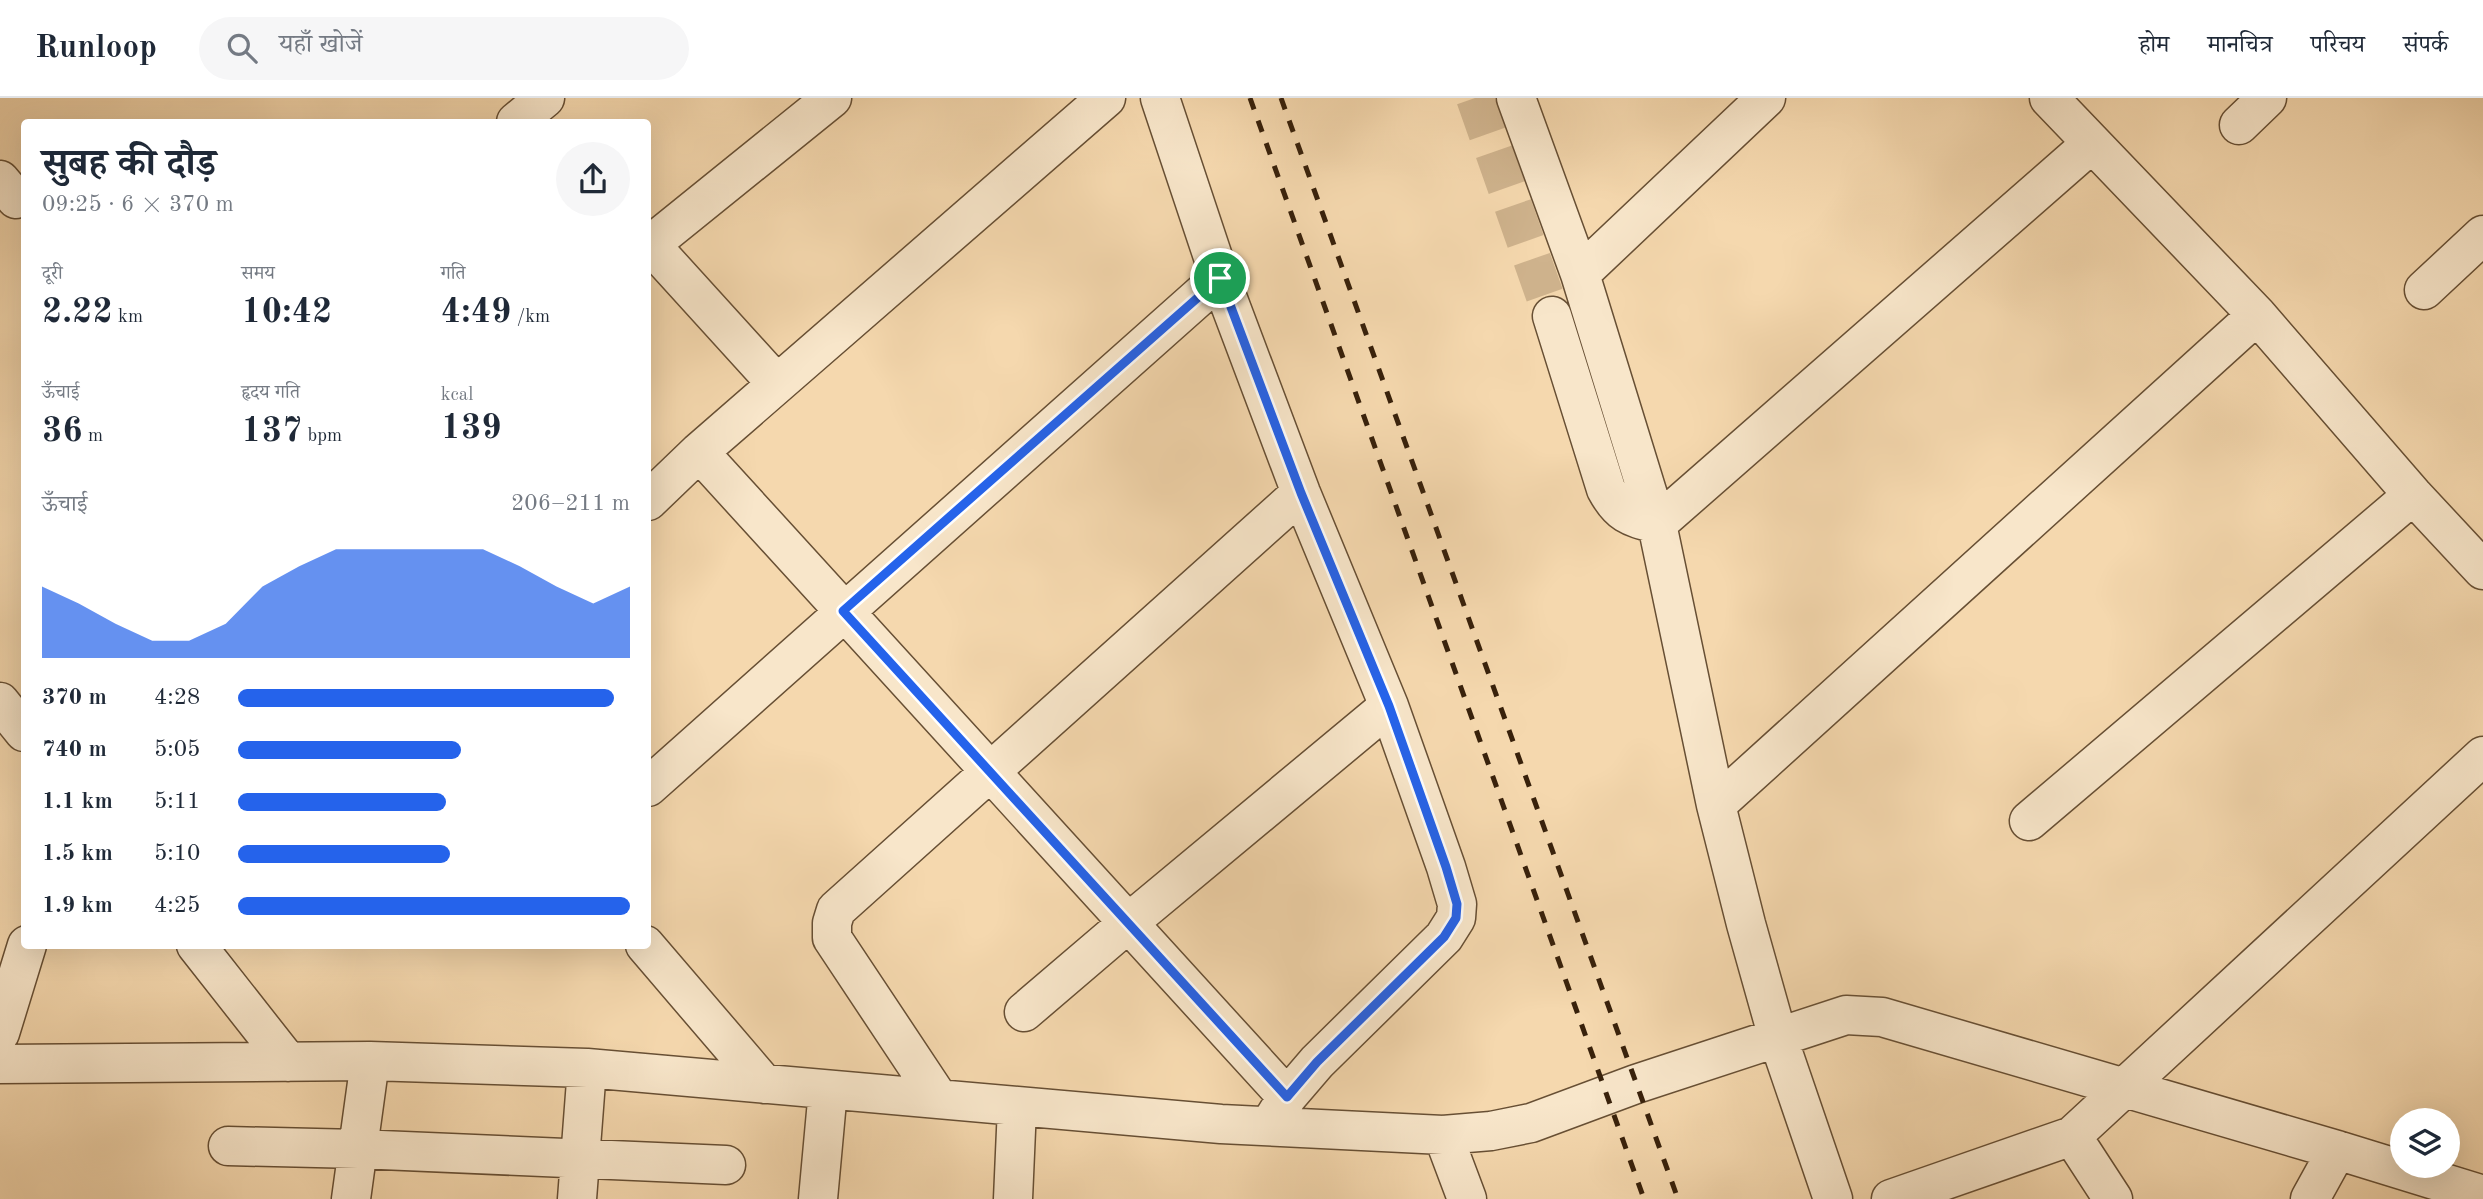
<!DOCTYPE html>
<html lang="hi">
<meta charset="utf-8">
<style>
body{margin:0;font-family:"Old Standard TT","Noto Serif Devanagari",serif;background:#f6f6f7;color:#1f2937;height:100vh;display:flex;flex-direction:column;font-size:26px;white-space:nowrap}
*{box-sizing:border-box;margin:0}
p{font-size:23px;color:#747a83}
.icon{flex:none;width:38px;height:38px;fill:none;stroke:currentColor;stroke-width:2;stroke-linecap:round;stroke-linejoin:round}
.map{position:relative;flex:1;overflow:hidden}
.sheet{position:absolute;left:21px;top:21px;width:630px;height:830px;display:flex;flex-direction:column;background:#fff;border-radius:7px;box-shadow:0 7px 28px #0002}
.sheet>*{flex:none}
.tools{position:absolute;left:2390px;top:1010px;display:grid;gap:14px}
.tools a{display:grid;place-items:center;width:70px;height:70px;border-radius:50%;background:#fff;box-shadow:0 7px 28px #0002;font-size:35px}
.pin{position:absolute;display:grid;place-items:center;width:60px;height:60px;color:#fff;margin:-30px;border:4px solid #fff;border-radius:50%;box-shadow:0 2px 7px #0007}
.round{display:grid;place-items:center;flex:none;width:74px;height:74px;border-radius:37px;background:#f6f6f7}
.overview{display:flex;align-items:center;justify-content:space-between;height:119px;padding:0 21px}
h1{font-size:38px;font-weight:700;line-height:52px}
.figures{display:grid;grid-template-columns:repeat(3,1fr);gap:10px;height:119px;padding:7px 21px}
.figures div{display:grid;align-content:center}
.figures b{font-size:35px;font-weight:700}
.figures small{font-size:19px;font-weight:400}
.figures p{font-size:19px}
.chart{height:196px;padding:14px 21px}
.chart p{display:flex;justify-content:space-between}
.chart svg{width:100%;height:126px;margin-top:7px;fill:#2563eb;opacity:.7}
ul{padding:0 21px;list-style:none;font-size:23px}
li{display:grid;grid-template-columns:112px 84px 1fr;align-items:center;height:52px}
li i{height:18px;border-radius:9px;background:#2563eb}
header{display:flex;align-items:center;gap:42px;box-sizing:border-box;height:98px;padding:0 35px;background:#fff;border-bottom:2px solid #e0e1e3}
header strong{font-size:33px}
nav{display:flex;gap:38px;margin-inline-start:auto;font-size:24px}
.search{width:490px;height:63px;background:#f6f6f7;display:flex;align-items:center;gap:18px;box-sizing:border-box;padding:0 24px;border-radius:38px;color:#747a83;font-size:26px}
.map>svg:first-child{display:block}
</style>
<header>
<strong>Runloop</strong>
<div class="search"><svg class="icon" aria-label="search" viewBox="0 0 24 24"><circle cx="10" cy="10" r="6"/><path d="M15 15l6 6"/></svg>यहाँ खोजें</div>
<nav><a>होम</a><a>मानचित्र</a><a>परिचय</a><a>संपर्क</a></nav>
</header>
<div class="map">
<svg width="2483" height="1101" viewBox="0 0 2483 1101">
<rect width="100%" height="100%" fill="#f5d8ae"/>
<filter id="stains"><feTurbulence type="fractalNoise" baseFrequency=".00286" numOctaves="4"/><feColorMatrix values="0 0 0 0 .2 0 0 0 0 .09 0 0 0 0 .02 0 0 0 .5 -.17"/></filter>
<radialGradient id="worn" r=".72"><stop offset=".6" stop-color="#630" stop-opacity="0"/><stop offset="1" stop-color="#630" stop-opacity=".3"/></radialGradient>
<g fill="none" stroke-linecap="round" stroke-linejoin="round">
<path stroke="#cfb38d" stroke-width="38" stroke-dasharray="38 19" stroke-linecap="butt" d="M 1475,0 L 1552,218"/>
<g stroke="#674f34" stroke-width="41">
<path id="minor" d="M 1160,0 L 1220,180 L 1301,395 L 1389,608 L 1446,769 L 1457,806 L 1456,820 L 1444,839 L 1317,964 L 1287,999
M 1516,0 L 1580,176 L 1657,426 L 1716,707 L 1746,826 L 1778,940 L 1833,1101
M 2049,0 L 2257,217 L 2413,397 L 2483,472
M 516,24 L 545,0
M 2239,27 L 2267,0
M 0,82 L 16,101
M 648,144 L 777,286
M 650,147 L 832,0
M 1580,176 L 1766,0
M 2424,192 L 2483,137
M 1552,218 L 1606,391 C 1620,417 1630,419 1657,426 L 2091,46
M 699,354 L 1287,999 L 1274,1020
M 648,403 L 699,354 L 1106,0
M 0,604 L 24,634
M 648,689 L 1220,180
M 1716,707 L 2257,217
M 2029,723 L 2413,397
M 196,847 L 288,964
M 645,847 L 764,986
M 1024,914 L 1127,826 L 1389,608
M 0,935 L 27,847
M 0,966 L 370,963 L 587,970 L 1221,1026 L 1443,1037 L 1491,1033 L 1531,1025 L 1636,986 L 1846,917 L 1882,919 L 2337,1052 L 2483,1097
M 939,1001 L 832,840 L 832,825 L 836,812 L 1301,395
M 1443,1037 L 1467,1101
M 2072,1038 L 2113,1101
M 228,1048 L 358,1051 L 726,1067
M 351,1101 L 370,963
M 577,1101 L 587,970
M 818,1101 L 828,992
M 1013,1101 L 1017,1009
M 1891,1101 L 2072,1038 L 2483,658
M 2310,1101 L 2337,1052"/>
</g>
<use href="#minor" stroke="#f8e6ca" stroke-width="38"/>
<path stroke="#38210b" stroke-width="5" stroke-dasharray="12 12" stroke-linecap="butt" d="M 1250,0 L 1644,1101
M 1281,0 L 1678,1101"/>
</g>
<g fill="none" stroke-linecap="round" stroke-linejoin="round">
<g stroke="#fff" stroke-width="14">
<path id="route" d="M 1220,180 L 1301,395 L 1389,608 L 1446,769 L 1457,806 L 1456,820 L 1444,839 L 1317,964 L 1287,999 L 843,513 Z"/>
</g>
<use href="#route" stroke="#2563eb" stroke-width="9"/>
</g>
<rect width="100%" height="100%" filter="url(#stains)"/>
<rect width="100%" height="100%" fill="url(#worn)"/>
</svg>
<div class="tools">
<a><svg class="icon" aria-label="layers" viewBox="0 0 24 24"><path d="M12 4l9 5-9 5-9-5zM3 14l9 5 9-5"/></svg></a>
</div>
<div class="pin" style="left:1220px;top:180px;background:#1e9e55"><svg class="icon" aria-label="arrive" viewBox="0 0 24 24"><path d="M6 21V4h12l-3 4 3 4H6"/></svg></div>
<section class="sheet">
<div class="overview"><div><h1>सुबह की दौड़</h1><p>09:25 · 6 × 370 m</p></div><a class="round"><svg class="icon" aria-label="share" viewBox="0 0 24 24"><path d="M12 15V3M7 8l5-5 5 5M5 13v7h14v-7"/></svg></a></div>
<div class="figures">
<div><p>दूरी</p><b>2.22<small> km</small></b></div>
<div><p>समय</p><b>10:42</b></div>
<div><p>गति</p><b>4:49<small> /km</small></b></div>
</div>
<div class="figures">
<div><p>ऊँचाई</p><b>36<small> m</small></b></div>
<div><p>हृदय गति</p><b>137<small> bpm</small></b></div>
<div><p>kcal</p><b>139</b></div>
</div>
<div class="chart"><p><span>ऊँचाई</span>206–211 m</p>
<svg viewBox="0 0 160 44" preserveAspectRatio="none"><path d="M0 44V19L10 25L20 32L30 38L40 38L50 32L60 19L70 12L80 6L90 6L100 6L110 6L120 6L130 12L140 19L150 25L160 19V44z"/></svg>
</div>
<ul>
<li><b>370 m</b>4:28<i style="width:96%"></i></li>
<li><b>740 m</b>5:05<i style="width:57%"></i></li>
<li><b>1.1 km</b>5:11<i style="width:53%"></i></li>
<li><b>1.5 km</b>5:10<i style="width:54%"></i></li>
<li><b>1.9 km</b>4:25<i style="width:100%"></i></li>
</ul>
</section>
</div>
